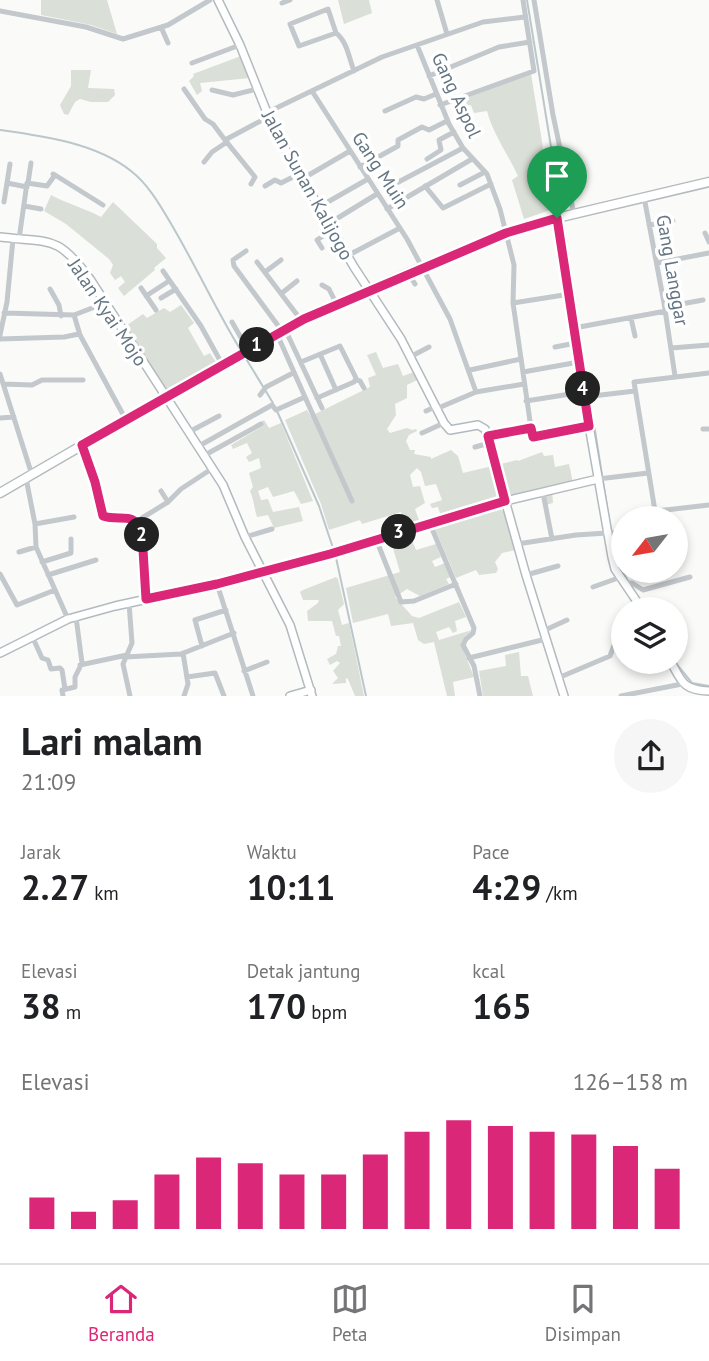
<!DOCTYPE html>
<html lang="id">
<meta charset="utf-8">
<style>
body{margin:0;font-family:"PT Sans",sans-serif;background:#f6f6f6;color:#202124;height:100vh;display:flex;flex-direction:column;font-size:26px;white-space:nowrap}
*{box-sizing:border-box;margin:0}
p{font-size:23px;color:#757577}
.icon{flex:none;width:38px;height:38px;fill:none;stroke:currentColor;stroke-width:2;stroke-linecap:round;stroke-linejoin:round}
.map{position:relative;height:696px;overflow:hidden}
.details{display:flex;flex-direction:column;background:#fff;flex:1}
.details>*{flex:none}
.needle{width:46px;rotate:239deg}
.controls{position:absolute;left:611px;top:506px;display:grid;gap:14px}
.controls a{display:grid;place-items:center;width:77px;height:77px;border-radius:50%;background:#fff;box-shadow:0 4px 10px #0003;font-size:35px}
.pin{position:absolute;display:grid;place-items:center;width:60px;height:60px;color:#fff;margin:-72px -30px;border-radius:50% 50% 50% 0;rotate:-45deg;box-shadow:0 0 7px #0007}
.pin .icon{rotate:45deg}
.km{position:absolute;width:35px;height:35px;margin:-18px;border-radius:50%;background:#222;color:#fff;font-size:19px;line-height:35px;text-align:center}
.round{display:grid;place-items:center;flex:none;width:74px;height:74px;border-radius:37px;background:#f6f6f6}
.headline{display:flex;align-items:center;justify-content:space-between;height:119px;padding:0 21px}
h1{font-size:38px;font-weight:800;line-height:52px}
.stats{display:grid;grid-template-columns:repeat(3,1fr);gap:10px;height:119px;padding:7px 21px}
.stats div{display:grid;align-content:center}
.stats b{font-size:35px;font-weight:800}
.stats small{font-size:19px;font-weight:400}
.stats p{font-size:19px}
.chart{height:196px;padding:14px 21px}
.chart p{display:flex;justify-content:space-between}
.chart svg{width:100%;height:126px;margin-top:7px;stroke:#db2777;stroke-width:6}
.tabs{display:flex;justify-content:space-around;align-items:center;height:98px;border-top:2px solid #e0e0e0;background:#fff;font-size:19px;color:#757577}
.tabs a{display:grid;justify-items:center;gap:4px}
.tabs .on{color:#db2777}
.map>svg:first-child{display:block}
</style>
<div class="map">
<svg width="709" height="696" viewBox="0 0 709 696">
<rect width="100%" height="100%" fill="#fafaf8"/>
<path fill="#dadfd7" d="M 41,0 L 107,0 L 117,34 L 91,25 L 41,15 Z
M 338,0 L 369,0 L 372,13 L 344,24 Z
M 241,56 L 250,78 L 200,83 L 202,91 L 197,95 L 189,81 L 194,76 L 193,74 Z
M 71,70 L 91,70 L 88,88 L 114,89 L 115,95 L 108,102 L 91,102 L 80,99 L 75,102 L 68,115 L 64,114 L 60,105 L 71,86 Z
M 531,74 L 553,209 L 524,219 L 512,180 L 518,176 C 508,154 493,134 487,111 L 474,113 L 471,105 L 460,108 L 458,101 Z
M 51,195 C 68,204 84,208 101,217 L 113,202 L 157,244 L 157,248 L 166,258 L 154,268 L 155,270 L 124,296 L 118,288 L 125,282 L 121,276 L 115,280 L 110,273 L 113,265 L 109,259 L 66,224 L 44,211 Z
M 181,305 L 194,323 L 188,328 L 204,356 L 210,353 L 216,362 L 164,391 L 123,328 L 143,314 L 147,318 L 164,308 L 170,312 Z
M 376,352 L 383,368 L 398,364 L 403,376 L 414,372 L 417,380 L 407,385 L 407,398 L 395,404 L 396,415 L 387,429 L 390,433 L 407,428 L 412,430 L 416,429 L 417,431 L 409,435 L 406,441 L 410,450 L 415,450 L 414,454 L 431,457 L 431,459 L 451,450 L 458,456 L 463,473 L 517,460 L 518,461 L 542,452 L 544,456 L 553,455 L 555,467 L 569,464 L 573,483 L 552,490 L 553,503 L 545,505 L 543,493 L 441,517 L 438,507 L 432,508 L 430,504 L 442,500 L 436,484 L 425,486 L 421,472 L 417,468 L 410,475 L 413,487 L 420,486 L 425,503 L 415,509 L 420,523 L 407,527 L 401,512 L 362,524 L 360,520 L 329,530 L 321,504 L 285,420 L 307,410 L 311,416 L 370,387 L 368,378 L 376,375 L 367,355 Z
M 264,420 L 269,428 L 281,423 L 313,501 L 301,504 L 294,491 L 273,497 L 268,487 L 258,491 L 261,500 L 268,499 L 273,512 L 299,507 L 303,521 L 274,528 L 268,515 L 257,517 C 254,508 254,500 250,491 L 253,487 L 249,473 L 261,468 L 259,458 L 249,462 L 246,457 L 252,453 L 247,443 L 233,449 L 231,445 L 263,426 L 261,422 Z
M 500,508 L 505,514 L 516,550 L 502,553 L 495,562 L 498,569 L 496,573 L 479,575 L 476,570 L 456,578 L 434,527 Z
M 409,533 L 416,550 L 436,544 L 441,557 L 432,561 L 435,567 L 445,563 L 451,577 L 446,579 L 449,584 L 420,596 L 407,589 L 395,597 L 412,616 L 419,618 L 459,602 L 466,617 L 455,621 L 457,631 L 453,633 L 449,627 L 436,632 L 439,640 L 472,630 L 465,636 L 461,644 L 474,677 L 453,682 L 455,696 L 447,696 L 434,642 L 424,644 L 418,640 L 413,623 L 391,626 L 388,614 L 353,623 L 346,588 L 400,572 L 390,538 Z
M 336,577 L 338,579 L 344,604 L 338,610 L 342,625 L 349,623 L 364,696 L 355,696 L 348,679 L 346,678 L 346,683 L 332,684 L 338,678 L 333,671 L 340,663 L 337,661 L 330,665 L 327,659 L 336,654 L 338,646 L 341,646 L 339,636 L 336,636 L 332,621 L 308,621 L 307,611 L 318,603 L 319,600 L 303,600 L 300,592 L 303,590 Z
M 519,652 L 521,676 L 528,676 L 533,696 L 483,696 L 479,671 L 506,666 L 505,655 Z"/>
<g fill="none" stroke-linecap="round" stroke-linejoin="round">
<path stroke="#bbc7cb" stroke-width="2" d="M 527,0 L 562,214
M 0,130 C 43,136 96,143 131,171 C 148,184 160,205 170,222 C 195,264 215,308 240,349
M 563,219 L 579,324
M 580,330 L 589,394
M 245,357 L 273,403
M 590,399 L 611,532
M 277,411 L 319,506 L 333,548
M 615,551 L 618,564 L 628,581
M 335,553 L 366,696
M 675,662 L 692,683 L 709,686"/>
<g stroke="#b3babf" stroke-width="10">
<path id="secondary" d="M 218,0 L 240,45 L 274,130 L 354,267 L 401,339 L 444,423 L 450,430 L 478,425 L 485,429 L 526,575 L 564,696
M 557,218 L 584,397 L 612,557 L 615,569 L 642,609
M 0,237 C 50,243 57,234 90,279 L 223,485 L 245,537 L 290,625 L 312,696
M 0,653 L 68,619 L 115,606 L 217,584 L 330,553 L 505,501 L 598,479
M 671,662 C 682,682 683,690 709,691
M 290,696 L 311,690"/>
</g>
<g stroke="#b5babe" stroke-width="11">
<path id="primary" d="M 0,493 L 222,364 L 304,319 L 408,273 L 506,233 L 557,218 L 709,182"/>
</g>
<path stroke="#c3c8cc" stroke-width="5" d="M 437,0 L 447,34
M 534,0 L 553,115 L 574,214
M 282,3 L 290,0
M 0,11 L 86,27 L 123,39 L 168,25 L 210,0
M 161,27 L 168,43
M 336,33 L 328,9 L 290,24 L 299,46 L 336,33 C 347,41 349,58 354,71
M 417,45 L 449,124 L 463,148 L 487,174 L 500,209 L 514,265 L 513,303 L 531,428 L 488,436
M 192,63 L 240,45
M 429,76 L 499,47 L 530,42
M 184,89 L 205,119 L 213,124 L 225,140 L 268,117
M 212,90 L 233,95 L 257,89
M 312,91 L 407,239 L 450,319 L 476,392 L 436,409
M 440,105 L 534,71 L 523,0
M 385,111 L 416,97 L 424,99 L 436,94
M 266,113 L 382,57 L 483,22 L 525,17
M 225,140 L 255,177 L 251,184
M 427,159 L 441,150 L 439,140 L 454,132
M 204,162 L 212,152 L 227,142
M 10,164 L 7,183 L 27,187
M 360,167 L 398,146 L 398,140 L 422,127 L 429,130 L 447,121
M 55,175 L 103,205
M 302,179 L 350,151
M 28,183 L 31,163
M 460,185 L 485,172
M 265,186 L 275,180 L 281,183 L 299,174
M 425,186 L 443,208 L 491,184
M 389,187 L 463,148
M 644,197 L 664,303 L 675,376
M 4,202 L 7,183
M 24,206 L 41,209
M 319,207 L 368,179
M 387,209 L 472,159
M 328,224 L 377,194
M 649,225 L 673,221
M 705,233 L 709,242
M 19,239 L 27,183 L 47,186 L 55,175 L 53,174
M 322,248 L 317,240 L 332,230
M 246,251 L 233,260 L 234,266 L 282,331
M 347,256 L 400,228
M 257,262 L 301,320
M 657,263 L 709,253
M 163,271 L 201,326 L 222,364
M 265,272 L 281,260
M 408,273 L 415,284
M 322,285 L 329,289 L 337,305
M 141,288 L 156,310
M 50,289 L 59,305 L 61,316
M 282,293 L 297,281
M 146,296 L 169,281
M 161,298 L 176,289
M 513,303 L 570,294
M 665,307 L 703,300
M 4,313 L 74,315 L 80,335 L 126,420
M 74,315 L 105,303
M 631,318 L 635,336
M 232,322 L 248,350
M 574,328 L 666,311
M 285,329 L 322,408
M 0,335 L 7,302 L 13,239
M 0,339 L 64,337 L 79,334
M 555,347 L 576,343
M 671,348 L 709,345
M 320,354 L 336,390
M 410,357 L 429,347
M 301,362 L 340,346 L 356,378 L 354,382 L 317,398
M 470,370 L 521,359
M 523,372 L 579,362
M 0,374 L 32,475
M 356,380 L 360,381 L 364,388
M 3,384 L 32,385 L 42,380 L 83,380
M 476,392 L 524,384
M 260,395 L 266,387 L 293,373
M 305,397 L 352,501
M 584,397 L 635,391
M 526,401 L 583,392
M 426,411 L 435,407
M 0,418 L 14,417
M 703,429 L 709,429
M 189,432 L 219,416
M 422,433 L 444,423
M 533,437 L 589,426
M 82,445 L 95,482 L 103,516 C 112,519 122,516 131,518 C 147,522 146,585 146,599
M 199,446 L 272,405 L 276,410 L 305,397 L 277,334
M 475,447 L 490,443
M 205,455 L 261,424
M 26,478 L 35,524 L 36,547 L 68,619
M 598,479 L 648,473
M 161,491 L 168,502
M 543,493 L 552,539
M 655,511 L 634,382 L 709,373
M 647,518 L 648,512 L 709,505
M 35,524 L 74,517
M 430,524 L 474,628 L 473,633 L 466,639 L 463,645 L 474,666 L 480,696
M 139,525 L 142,518 L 168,502 L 181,489 L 213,468
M 245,537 L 272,529
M 376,539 L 401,602 L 414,601 L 456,584
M 517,544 L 576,535 L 623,532
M 19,552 L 36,547
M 42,562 L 71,553 L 71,539
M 0,574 L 17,605 L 55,590
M 48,575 L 96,560
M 526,575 L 558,566
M 625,583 L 632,583 L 643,590 L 690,577
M 217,584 L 253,696
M 593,587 L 621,577
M 129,603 L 132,643 L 123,664 L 130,696
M 543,631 L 567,620
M 32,636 L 42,658 L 48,660 L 51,669 L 60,668 L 62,670 L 65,689
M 202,646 L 195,620 L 226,610
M 183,653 L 188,684 L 184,696
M 125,657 L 181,654 L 234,633
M 469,658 L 546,639
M 80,665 L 127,655
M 244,671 L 267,662
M 187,677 L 215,673 L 224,696
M 558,678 L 610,656 L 616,640 L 623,637
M 63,696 L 62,690 L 75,687 L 75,677 L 82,663 L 76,617
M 621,696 L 682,684"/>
<use href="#secondary" stroke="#fff" stroke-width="7"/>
<use href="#primary" stroke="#fff" stroke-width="8"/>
</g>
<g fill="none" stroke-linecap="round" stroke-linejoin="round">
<g stroke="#fff" stroke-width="14">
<path id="route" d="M 557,218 L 589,426 L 533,437 L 531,428 L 488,436 L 505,501 L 330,554 L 217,584 L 146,599 L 142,533 C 134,510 121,522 103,516 L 95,482 L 82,445 L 304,319 L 506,233 Z"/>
</g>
<use href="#route" stroke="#db2777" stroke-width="9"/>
</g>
<g text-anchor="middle" stroke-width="7" stroke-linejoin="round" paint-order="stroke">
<g font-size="19" fill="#657683" stroke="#fff">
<text transform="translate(457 95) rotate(65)" y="7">Gang Aspol</text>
<text transform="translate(381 170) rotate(57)" y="7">Gang Muin</text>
<text transform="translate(308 185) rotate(61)" y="7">Jalan Sunan Kalijogo</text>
<text transform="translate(673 270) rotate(80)" y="7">Gang Langgar</text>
<text transform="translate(108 312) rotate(56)" y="7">Jalan Kyai Mojo</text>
</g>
</g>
</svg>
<div class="controls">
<a><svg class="needle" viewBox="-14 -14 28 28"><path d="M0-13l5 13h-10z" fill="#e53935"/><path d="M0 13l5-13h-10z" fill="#757577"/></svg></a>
<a><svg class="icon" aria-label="layers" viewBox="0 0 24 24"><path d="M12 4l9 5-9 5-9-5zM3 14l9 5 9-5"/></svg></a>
</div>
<div class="pin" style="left:557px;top:218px;background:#1e9e55"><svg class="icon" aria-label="arrive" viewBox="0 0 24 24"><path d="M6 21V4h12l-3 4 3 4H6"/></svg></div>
<b class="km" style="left:257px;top:345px">1</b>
<b class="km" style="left:142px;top:535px">2</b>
<b class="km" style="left:399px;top:532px">3</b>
<b class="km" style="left:583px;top:389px">4</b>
</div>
<section class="details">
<div class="headline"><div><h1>Lari malam</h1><p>21:09</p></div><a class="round"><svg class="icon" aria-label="share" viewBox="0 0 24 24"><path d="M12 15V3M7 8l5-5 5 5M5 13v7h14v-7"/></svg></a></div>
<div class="stats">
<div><p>Jarak</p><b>2.27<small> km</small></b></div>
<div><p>Waktu</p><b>10:11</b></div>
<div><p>Pace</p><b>4:29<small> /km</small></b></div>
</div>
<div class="stats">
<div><p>Elevasi</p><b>38<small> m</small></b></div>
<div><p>Detak jantung</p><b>170<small> bpm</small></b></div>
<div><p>kcal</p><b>165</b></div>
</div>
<div class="chart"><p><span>Elevasi</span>126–158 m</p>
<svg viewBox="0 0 160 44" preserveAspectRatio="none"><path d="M5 44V33M15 44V38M25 44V34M35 44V25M45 44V19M55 44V21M65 44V25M75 44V25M85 44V18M95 44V10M105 44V6M115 44V8M125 44V10M135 44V11M145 44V15M155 44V23"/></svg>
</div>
</section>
<nav class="tabs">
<a class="on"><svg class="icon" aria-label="home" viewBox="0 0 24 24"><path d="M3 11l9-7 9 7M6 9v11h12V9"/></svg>Beranda</a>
<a><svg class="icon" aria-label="map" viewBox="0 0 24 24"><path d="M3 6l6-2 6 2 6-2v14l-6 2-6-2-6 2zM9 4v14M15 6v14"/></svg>Peta</a>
<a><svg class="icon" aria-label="saved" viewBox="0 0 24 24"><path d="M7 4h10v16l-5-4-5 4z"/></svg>Disimpan</a>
</nav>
